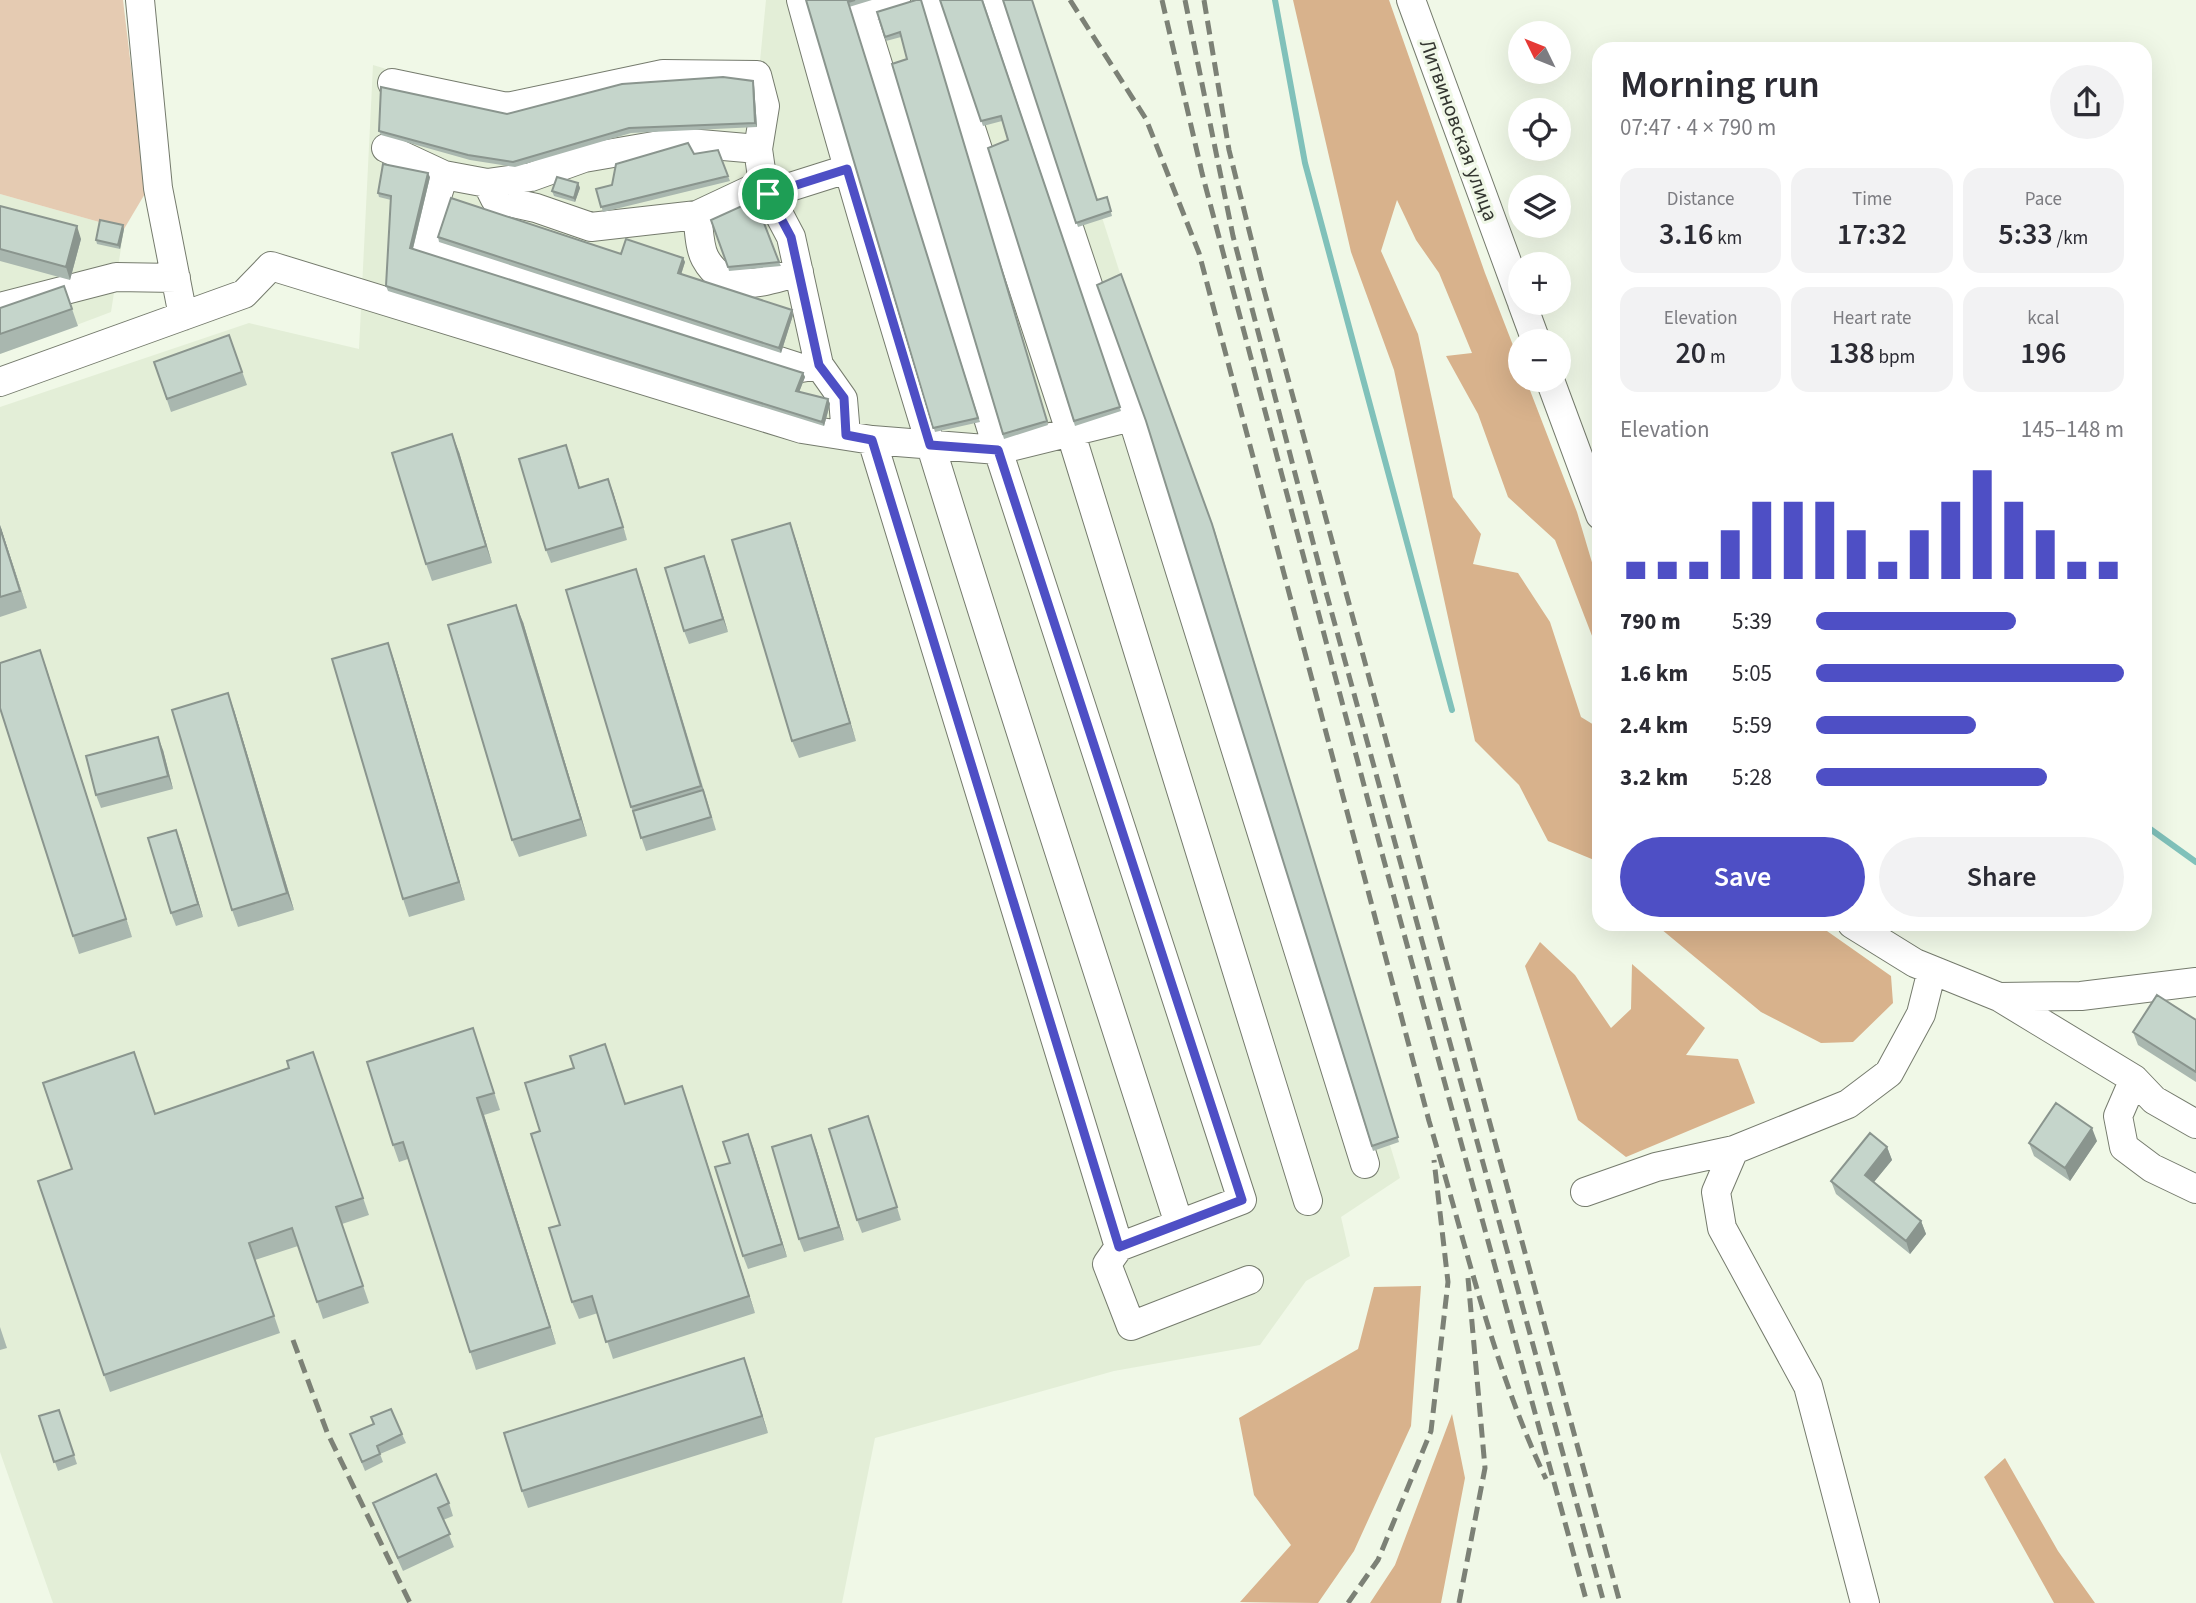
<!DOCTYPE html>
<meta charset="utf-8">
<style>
body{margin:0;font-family:"Source Sans 3",sans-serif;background:#f2f2f3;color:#2b2b33;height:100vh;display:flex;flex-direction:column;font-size:26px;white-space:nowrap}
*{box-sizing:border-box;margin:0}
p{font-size:23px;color:#7c7c81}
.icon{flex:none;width:38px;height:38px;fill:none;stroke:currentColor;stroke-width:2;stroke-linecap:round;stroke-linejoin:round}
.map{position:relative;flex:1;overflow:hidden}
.panel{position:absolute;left:1592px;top:42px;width:560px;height:889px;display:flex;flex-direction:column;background:#fff;border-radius:21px;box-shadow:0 7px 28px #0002}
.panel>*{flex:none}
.needle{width:46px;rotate:313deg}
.buttons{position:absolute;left:1508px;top:21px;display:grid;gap:14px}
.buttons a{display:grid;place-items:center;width:63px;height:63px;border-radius:50%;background:#fff;box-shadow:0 7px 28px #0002;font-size:35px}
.pin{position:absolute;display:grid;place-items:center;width:60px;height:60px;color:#fff;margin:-30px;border:4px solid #fff;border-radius:50%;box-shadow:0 2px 7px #0007}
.round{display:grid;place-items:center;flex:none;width:74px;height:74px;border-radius:37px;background:#f2f2f3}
.summary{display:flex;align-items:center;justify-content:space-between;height:119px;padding:0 28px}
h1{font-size:38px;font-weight:600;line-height:52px}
.metrics{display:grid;grid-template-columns:repeat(3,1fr);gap:10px;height:119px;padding:7px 28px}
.metrics div{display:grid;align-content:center;border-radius:18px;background:#f2f2f3;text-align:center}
.metrics b{font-size:30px;font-weight:600}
.metrics small{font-size:19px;font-weight:400}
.metrics p{font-size:19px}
.chart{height:196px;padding:14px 28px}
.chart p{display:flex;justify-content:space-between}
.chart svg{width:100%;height:126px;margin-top:7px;stroke:#4e4fc5;stroke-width:6}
.primary-button{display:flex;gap:14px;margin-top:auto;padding:14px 28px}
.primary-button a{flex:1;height:80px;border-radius:42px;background:#4e4fc5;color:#fff;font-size:28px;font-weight:600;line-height:80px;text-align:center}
.primary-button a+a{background:#f2f2f3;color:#2b2b33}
ul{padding:0 28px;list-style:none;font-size:23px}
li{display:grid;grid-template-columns:112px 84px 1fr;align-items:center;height:52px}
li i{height:18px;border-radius:9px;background:#4e4fc5}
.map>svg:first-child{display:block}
</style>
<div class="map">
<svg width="2196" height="1603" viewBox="0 0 2196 1603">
<rect width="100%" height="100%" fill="#f0f8e7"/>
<path fill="#e3eed7" d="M 766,0 L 1032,0 L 1203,531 L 1400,1178 L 1341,1217 L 1350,1256 L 1306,1281 L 1260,1345 L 1114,1371 L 875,1438 L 842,1603 L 53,1603 L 0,1452 L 0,407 L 249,323 L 359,349 L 373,65 L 519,109 L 760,61 Z
M 0,194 L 124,229 L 111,312 L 0,354 Z"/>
<path fill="#e5cbb2" d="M 0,0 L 123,0 L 146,192 L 124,229 L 0,194 Z"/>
<path fill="#d8b28c" d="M 1293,0 L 1389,0 L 1485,273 L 1521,366 L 1521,380 L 1526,380 L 1577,512 L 1599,586 L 1599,654 L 1555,540 L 1508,497 L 1478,414 L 1446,356 L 1472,353 L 1439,273 L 1416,240 L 1397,200 L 1381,251 L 1418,334 L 1453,497 L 1481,534 L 1473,564 L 1518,573 L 1550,622 L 1581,717 L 1599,728 L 1599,862 L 1548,841 L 1519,785 L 1475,741 L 1394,370 L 1351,252 Z
M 1655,924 L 1817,924 L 1891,976 L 1893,1003 L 1853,1042 L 1821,1043 L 1761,1012 Z
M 1540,942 L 1575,975 L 1611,1028 L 1631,1009 L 1632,964 L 1705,1028 L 1686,1055 L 1738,1059 L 1755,1103 L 1626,1157 L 1578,1120 L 1525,966 Z
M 1421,1286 L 1411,1426 L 1354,1551 L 1318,1603 L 1240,1602 L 1291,1545 L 1254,1495 L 1239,1418 L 1358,1349 L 1374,1287 Z
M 1452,1414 L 1465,1478 L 1441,1603 L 1370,1603 L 1395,1565 Z
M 2005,1458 L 2058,1551 L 2095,1603 L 2054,1603 L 1984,1477 Z"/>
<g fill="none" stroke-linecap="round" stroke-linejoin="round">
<path stroke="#80c1ba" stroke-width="6" d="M 1275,0 L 1305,163 L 1452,710
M 2146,826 L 2196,862"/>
<g stroke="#757b6d" stroke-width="30">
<path id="minor" d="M 140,0 L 158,188 L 183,316
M 801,0 C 913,412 1049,817 1179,1224
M 929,0 L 1071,434 L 1308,1201
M 993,0 L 1132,417 L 1365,1164
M 1411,0 L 1521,300
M 392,83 L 507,107 L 663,74 L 757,75 L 765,106 L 758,149 L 763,184 L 791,237 L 819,365 L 843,399 L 846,435
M 386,148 L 444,175 L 487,183 L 531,177 L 584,158 L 677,142 L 758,149
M 444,175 L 423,240 L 430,249 L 801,368 L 819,365
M 487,183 L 495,199 L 536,208 L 591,227 L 697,215 L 763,184
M 768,194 L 847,169
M 697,215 C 699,227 699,247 705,258 C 726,297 766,281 799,272
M 1522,303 L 1536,341
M 0,307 L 116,277 L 176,278
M 1550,380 L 1600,515
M 0,382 L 244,294 L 271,266 L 802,429 L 872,440 L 998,450 L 1132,417
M 872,440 L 1119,1247 L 1242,1200 L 998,450 L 861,10 L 896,0
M 1852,924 L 1915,963 L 1999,997 L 2081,996 L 2196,982
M 1999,997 L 2134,1079 L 2154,1100 L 2196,1124
M 2134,1079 L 2118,1116 L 2124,1147 L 2152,1168 L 2196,1189
M 1734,1150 L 1716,1192 L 1722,1228 L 1808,1386 L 1865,1603
M 1585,1192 L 1656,1167 L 1734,1150 L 1848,1104 L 1889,1073 L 1921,1014 L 1932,970
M 1119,1247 L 1107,1264 L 1131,1326 L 1249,1280"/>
</g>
<use href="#minor" stroke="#fff" stroke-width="28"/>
<path stroke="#7c8176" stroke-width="5" stroke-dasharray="14 7" stroke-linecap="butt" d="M 1070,0 L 1146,119 L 1199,253 L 1429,1121 C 1465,1240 1493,1368 1546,1479
M 1162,0 L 1202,173 L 1383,857 L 1587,1603
M 1185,0 L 1233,236 L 1326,592 L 1604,1603
M 1204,0 L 1229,150 L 1264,290 L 1620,1603
M 293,1340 L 327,1432 L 410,1603
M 1348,1603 L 1378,1560 L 1431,1431 L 1448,1282 L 1434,1160
M 1459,1603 L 1485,1468 L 1468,1278"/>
</g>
<path fill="#a9b7af" d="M 806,0 L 872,0 L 849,7 L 980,422 L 935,432 Z
M 916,0 L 1048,425 L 1004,439 L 892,64 L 907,59 L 901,37 L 886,41 L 885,37 Z
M 940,0 L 983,0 L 1121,411 L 1075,426 L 988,148 L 1008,140 L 1002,121 L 983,126 Z
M 1003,0 L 1097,200 L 1107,197 L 1112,216 L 1078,227 Z
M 754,85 L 757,127 L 631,133 L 515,167 L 470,160 L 381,135 L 379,131 L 507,114 Z
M 718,150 L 730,181 L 603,212 L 596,189 L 612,185 L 694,154 Z
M 430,177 L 413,249 L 803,373 L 805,377 L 799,392 L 828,399 L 830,404 L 824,426 L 388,291 L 386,286 L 391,200 L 379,197 L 378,193 Z
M 578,183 L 580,188 L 575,202 L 554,196 L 552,191 Z
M 0,206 L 81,239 L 70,280 L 0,261 Z
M 124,229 L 120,249 L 97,244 L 96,240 Z
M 438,237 L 621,254 L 683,258 L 685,262 L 681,274 L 792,310 L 793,315 L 781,353 L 439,242 Z
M 779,262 L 781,266 L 729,271 L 728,267 Z
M 64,286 L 78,326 L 0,354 L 0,308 Z
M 229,335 L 247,385 L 171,412 L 154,362 Z
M 1146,421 L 1214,528 L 1399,1142 L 1373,1151 Z
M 459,452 L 492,563 L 432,581 L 426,564 Z
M 571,458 L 580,488 L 613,492 L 627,540 L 551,563 L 546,550 Z
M 0,525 L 27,608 L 0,617 Z
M 796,540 L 856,741 L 799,758 L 792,741 Z
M 704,556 L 728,632 L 689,644 L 684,631 Z
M 642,586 L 716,830 L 646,851 L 631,807 Z
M 523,622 L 587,836 L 519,857 L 512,840 Z
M 40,650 L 132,937 L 79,954 L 73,936 Z
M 394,660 L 465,900 L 409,917 L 403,899 Z
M 234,710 L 294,910 L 238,927 L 232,910 Z
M 163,750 L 173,789 L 101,808 L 96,795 Z
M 181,843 L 203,917 L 176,926 L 171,913 Z
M 2196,1020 L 2196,1082 L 2138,1045 L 2133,1032 Z
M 473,1028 L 500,1110 L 484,1115 L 556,1344 L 476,1370 L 408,1159 L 399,1162 L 393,1145 Z
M 313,1052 L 369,1215 L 342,1224 L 369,1303 L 323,1319 L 298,1246 L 255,1260 L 280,1333 L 110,1392 L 104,1375 L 72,1169 L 155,1114 L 289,1068 Z
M 612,1062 L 625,1104 L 682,1086 L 755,1313 L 613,1359 L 598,1313 L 579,1319 L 572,1302 L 560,1225 L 540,1131 Z
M 873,1129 L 901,1220 L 862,1233 L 857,1220 Z
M 2097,1141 L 2070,1181 L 2034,1156 L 2029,1143 Z
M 753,1147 L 787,1257 L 748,1269 L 743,1256 L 730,1163 Z
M 1887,1147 L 1892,1160 L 1874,1182 L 1921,1221 L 1926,1234 L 1910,1254 L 1836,1194 L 1831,1181 Z
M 816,1148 L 844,1240 L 804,1252 L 799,1239 Z
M 0,1327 L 7,1348 L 0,1350 Z
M 750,1375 L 768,1433 L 528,1508 L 522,1491 Z
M 59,1410 L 77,1464 L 58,1471 L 39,1416 Z
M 350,1434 L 402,1434 L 406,1443 L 380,1454 L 383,1462 L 365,1471 Z
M 373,1503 L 449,1503 L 453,1516 L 443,1520 L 454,1547 L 403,1571 L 378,1516 Z"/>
<path fill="#8a958e" d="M 753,81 L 754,85 L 757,127 L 755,123 Z
M 428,173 L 430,177 L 412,252 L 410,248 Z
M 578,183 L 580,188 L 575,202 L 574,198 Z
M 123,225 L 124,229 L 120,249 L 118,245 Z
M 77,226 L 81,239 L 70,280 L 66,267 Z
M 683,258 L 685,262 L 680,278 L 678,273 Z
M 792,310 L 793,315 L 781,353 L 779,348 Z
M 803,373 L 805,377 L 798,395 L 796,391 Z
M 828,399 L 830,404 L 824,426 L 822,422 Z
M 452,434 L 459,452 L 492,563 L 486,546 Z
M 608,479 L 613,492 L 627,540 L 623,527 Z
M 790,523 L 796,540 L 856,741 L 850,723 Z
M 0,525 L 27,608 L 0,528 Z
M 704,556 L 709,569 L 728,632 L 723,619 Z
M 636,569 L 642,586 L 707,803 L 701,786 Z
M 516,605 L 523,622 L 587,836 L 581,819 Z
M 388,643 L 394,660 L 465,900 L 459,882 Z
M 40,650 L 46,667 L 132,937 L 126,919 Z
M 228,693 L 234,710 L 294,910 L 287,893 Z
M 158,737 L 163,750 L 173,789 L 168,776 Z
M 176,830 L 181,843 L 203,917 L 198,904 Z
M 682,1086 L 688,1103 L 755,1313 L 749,1296 Z
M 477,1098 L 484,1115 L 556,1344 L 550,1327 Z
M 2092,1128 L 2097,1141 L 2070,1181 L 2065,1168 Z
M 748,1134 L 753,1147 L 787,1257 L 782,1244 Z
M 811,1135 L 816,1148 L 844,1240 L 839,1227 Z
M 1887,1147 L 1892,1160 L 1869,1188 L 1865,1175 Z
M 1921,1221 L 1926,1234 L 1910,1254 L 1906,1241 Z
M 744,1358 L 750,1375 L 768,1433 L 762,1416 Z"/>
<path fill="#c5d5cb" stroke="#8a958e" stroke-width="2" d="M 806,0 L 855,0 L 848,2 L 978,418 L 933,428 Z
M 916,0 L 921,0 L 1047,421 L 1003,434 L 892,64 L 907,59 L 900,32 L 885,37 L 877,12 Z
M 940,0 L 982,0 L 1120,407 L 1074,421 L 988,148 L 1008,140 L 1001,116 L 981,121 Z
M 1003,0 L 1032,0 L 1097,200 L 1107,197 L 1111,211 L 1076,223 Z
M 723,77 L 753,81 L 755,123 L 629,128 L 513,162 L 468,155 L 379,131 L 381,87 L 507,114 L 622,84 Z
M 688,143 L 694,154 L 718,150 L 728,176 L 601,207 L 596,189 L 612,185 L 616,164 Z
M 383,164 L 428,173 L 410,248 L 803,373 L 796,391 L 828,399 L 822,422 L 386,286 L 391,196 L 378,193 Z
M 557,177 L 578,183 L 574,198 L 552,191 Z
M 451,198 L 621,254 L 626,239 L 683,258 L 678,273 L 792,310 L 779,348 L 438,237 Z
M 755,200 L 779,262 L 728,267 L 711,220 Z
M 0,206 L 77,226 L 66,267 L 0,249 Z
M 100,220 L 123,225 L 118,245 L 96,240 Z
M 1121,274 L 1212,524 L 1398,1137 L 1372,1146 L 1146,421 L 1097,285 Z
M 64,286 L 72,309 L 0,334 L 0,308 Z
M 229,335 L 242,372 L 167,399 L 154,362 Z
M 452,434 L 486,546 L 426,564 L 392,453 Z
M 566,445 L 579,488 L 608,479 L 623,527 L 546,550 L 519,459 Z
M 790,523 L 850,723 L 792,741 L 732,540 Z
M 0,528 L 20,591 L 0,597 Z
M 704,556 L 723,619 L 684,631 L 665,568 Z
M 636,569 L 701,786 L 631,807 L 566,590 Z
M 516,605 L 581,819 L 512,840 L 448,625 Z
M 388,643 L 459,882 L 403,899 L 332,659 Z
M 40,650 L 126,919 L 73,936 L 0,708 L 0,663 Z
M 228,693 L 287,893 L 232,910 L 172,710 Z
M 158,737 L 168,776 L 96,795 L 86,756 Z
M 703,790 L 711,817 L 641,838 L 633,811 Z
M 176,830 L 198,904 L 171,913 L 148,838 Z
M 2157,995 L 2196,1020 L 2196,1072 L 2133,1032 Z
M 473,1028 L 494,1093 L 477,1098 L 550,1327 L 470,1352 L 403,1142 L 393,1145 L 367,1062 Z
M 605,1044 L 625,1104 L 682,1086 L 749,1296 L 606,1342 L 592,1296 L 572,1302 L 549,1228 L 560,1225 L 531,1134 L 540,1131 L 525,1083 L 574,1068 L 570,1056 Z
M 134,1052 L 155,1114 L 289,1068 L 287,1061 L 313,1052 L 363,1198 L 336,1207 L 363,1286 L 317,1302 L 292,1228 L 249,1243 L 274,1316 L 104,1375 L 38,1181 L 72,1169 L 43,1083 Z
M 2056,1103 L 2092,1128 L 2065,1168 L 2029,1143 Z
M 868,1116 L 897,1207 L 857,1220 L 829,1129 Z
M 1870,1133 L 1887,1147 L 1865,1175 L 1921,1221 L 1906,1241 L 1831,1181 Z
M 748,1134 L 782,1244 L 743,1256 L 715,1167 L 730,1163 L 723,1142 Z
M 811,1135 L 839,1227 L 799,1239 L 772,1147 Z
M 744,1358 L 762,1416 L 522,1491 L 504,1433 Z
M 391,1409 L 402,1434 L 377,1446 L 380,1454 L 362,1462 L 350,1434 L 374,1424 L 371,1417 Z
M 59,1410 L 74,1455 L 54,1462 L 39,1416 Z
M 436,1474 L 449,1503 L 438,1508 L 450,1534 L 398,1558 L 373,1503 Z"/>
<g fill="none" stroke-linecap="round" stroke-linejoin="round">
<g stroke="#fff" stroke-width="14">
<path id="route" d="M 847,169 L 930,445 L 998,450 L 1242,1200 L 1119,1247 L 872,440 L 846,435 L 844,398 L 819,365 L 791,237 L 768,194 Z"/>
</g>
<use href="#route" stroke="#4e4fc5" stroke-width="9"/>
</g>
<g text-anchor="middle" stroke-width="6" stroke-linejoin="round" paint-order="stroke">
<g font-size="21" fill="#343731" stroke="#f0f8e7">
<text transform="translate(1459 130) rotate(70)" y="7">Литвиновская улица</text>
</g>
</g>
</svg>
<div class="buttons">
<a><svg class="needle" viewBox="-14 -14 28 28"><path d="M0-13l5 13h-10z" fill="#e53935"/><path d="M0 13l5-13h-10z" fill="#7c7c81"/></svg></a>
<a><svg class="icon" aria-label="locate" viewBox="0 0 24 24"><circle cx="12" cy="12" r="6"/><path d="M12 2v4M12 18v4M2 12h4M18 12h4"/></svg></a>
<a><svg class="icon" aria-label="layers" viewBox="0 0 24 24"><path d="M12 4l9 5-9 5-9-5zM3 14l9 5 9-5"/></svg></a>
<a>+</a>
<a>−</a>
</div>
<div class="pin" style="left:768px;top:194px;background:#1e9e55"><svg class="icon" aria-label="arrive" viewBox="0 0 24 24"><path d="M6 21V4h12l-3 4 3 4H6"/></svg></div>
<section class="panel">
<div class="summary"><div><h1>Morning run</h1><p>07:47 · 4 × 790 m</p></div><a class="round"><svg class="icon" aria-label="share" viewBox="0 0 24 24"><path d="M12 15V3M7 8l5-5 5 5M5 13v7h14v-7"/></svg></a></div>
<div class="metrics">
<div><p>Distance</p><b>3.16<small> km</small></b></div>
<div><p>Time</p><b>17:32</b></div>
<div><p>Pace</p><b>5:33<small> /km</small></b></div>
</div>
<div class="metrics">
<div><p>Elevation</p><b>20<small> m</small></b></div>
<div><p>Heart rate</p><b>138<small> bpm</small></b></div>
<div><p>kcal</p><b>196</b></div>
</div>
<div class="chart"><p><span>Elevation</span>145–148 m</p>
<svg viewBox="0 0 160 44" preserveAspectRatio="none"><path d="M5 44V38M15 44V38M25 44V38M35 44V27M45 44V17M55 44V17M65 44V17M75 44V27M85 44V38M95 44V27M105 44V17M115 44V6M125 44V17M135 44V27M145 44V38M155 44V38"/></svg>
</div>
<ul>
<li><b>790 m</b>5:39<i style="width:65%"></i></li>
<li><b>1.6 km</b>5:05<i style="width:100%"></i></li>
<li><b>2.4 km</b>5:59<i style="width:52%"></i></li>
<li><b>3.2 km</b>5:28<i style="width:75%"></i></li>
</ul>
<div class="primary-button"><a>Save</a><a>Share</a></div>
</section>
</div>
